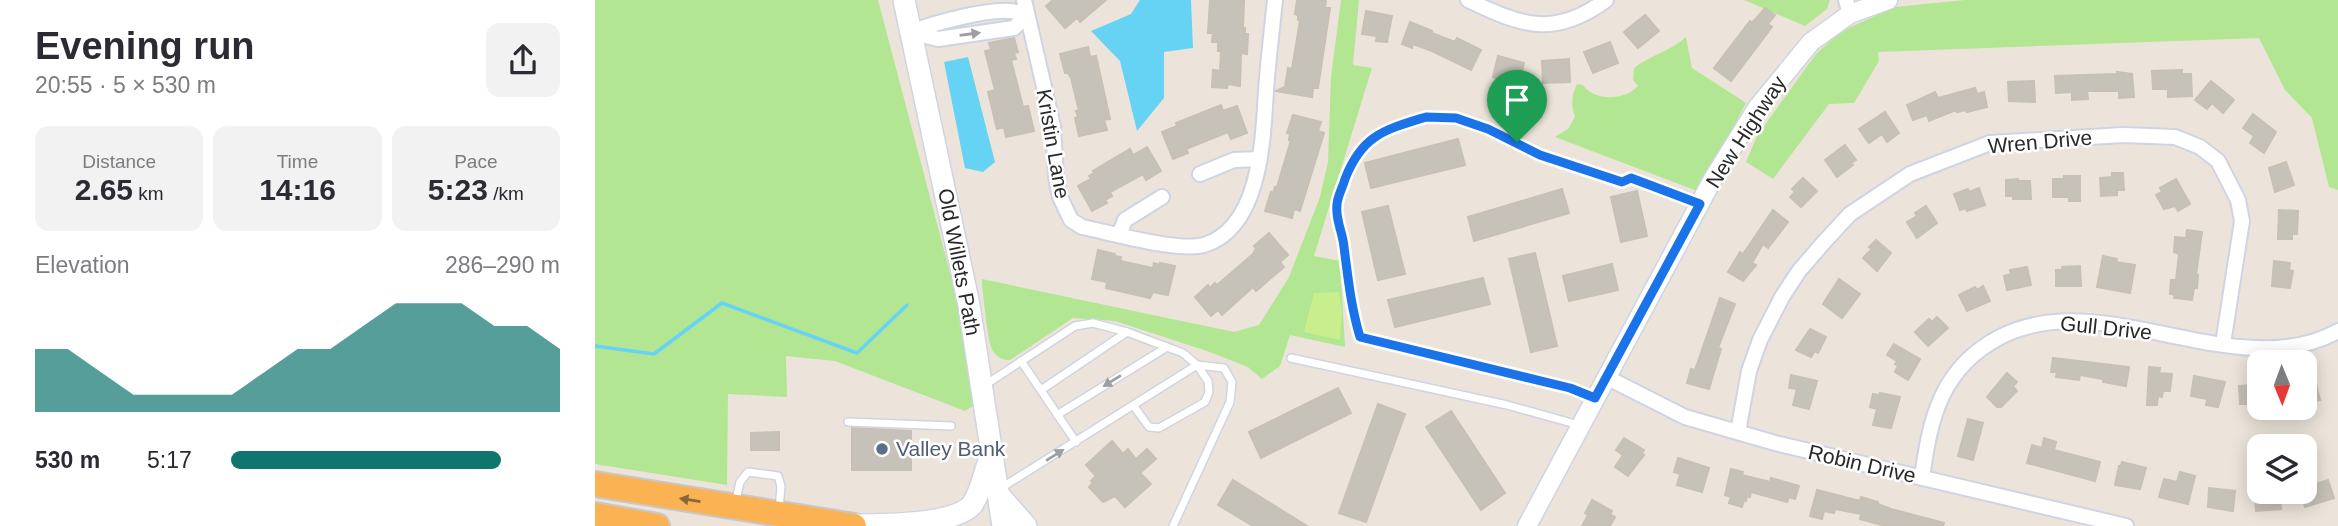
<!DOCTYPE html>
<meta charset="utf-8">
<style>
body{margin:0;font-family:Helvetica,sans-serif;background:#f2f2f3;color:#2b2b33;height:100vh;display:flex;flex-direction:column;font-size:26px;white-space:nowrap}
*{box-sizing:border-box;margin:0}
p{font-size:23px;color:#7c7c81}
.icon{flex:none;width:38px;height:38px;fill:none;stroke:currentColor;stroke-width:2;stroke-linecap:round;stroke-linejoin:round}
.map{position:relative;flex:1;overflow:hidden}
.details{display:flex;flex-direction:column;background:#fff;width:595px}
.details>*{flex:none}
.needle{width:46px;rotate:179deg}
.buttons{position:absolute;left:1652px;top:350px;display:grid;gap:14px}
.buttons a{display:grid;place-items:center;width:70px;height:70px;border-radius:14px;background:#fff;box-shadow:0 4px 18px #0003;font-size:35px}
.pin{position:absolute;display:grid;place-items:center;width:60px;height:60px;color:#fff;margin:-72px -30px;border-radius:50% 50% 50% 0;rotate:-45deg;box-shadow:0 0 7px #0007}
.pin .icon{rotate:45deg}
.round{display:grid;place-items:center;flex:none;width:74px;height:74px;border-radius:14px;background:#f2f2f3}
.overview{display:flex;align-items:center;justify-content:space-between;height:119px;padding:0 35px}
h1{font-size:38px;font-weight:700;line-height:52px}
.metrics{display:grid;grid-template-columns:repeat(3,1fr);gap:10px;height:119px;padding:7px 35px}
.metrics div{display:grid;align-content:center;border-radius:14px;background:#f2f2f3;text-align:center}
.metrics b{font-size:30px;font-weight:700}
.metrics small{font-size:19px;font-weight:400}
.metrics p{font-size:19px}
.chart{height:196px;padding:14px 35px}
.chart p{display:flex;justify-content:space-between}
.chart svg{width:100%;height:126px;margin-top:7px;fill:#0f766e;opacity:.7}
ul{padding:0 35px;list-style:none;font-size:23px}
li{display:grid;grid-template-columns:112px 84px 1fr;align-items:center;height:52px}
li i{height:18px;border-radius:9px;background:#0f766e}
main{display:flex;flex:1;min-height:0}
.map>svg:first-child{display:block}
</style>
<main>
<section class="details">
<div class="overview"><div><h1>Evening run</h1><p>20:55 · 5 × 530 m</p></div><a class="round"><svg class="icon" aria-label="share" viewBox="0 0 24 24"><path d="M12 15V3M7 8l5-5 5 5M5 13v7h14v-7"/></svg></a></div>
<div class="metrics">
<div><p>Distance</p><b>2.65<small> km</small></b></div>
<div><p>Time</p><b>14:16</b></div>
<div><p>Pace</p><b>5:23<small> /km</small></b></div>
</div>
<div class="chart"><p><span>Elevation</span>286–290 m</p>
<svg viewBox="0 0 160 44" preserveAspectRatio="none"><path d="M0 44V22L10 22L20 30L30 38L40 38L50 38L60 38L70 30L80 22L90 22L100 14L110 6L120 6L130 6L140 14L150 14L160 22V44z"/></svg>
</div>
<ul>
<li><b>530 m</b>5:17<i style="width:82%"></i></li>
</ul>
</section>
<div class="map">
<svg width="1743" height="526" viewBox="0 0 1743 526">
<rect width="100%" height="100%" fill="#ece4da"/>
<path fill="#b2e693" d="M 0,0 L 283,0 L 355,273 L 369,306 L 381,404 L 370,411 L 240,361 L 191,356 L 192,397 L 133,394 L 132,485 L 0,464 Z
M 746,0 L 764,0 L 758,65 L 777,68 L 719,256 L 745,261 L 750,347 L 695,335 L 685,366 L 667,379 L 653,367 L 612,351 L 520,321 L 478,318 L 415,360 C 393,360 394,337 391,320 C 390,306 387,294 387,279 L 639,332 L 664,325 L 694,277 L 725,197 L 733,162 L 736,77 Z
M 1149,0 L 1235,0 L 1232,9 L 1210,26 Z
M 1370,0 L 1743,0 L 1743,190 L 1734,187 L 1717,118 L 1690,90 L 1664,38 L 1283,52 L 1284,61 L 1259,103 L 1234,104 L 1178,179 L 1151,162 L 1162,136 L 1221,54 L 1245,32 L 1300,7 Z
M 1091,37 L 1097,68 L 1151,103 L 1105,192 L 960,137 L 973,129 L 980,117 C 976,104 976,97 982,84 L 988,85 C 1000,102 1031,100 1043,86 L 1038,80 L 1039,68 C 1055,55 1076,51 1091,37 Z"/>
<path fill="#c8ee8e" d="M 744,292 L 747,313 L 745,340 L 709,332 L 719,293 Z"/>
<path fill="#67d3f4" d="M 545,0 L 596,0 L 598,48 L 569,52 L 569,98 L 542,131 L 525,61 L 496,31 L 536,14 Z
M 373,57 L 400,162 L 388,172 L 370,168 L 349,62 Z"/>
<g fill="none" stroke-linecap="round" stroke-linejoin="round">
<path stroke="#67d3f4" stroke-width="3.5" d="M 0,346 L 59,354 L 127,303 L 262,353 L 312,305"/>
</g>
<path fill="#c7c2b9" stroke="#c8c0b4" stroke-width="2" d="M 458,0 L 511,0 L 485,22 L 482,18 L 470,28 L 451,6 Z
M 649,0 L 648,28 L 650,28 L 650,34 L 653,34 L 652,54 L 646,53 L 645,86 L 633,84 L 632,88 L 617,87 L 618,70 L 625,71 L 626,51 L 623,51 L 623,42 L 617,42 L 618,33 L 613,33 L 615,1 Z
M 702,0 L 731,0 L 730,8 L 735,8 L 723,88 L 718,88 L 717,97 L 681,91 L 690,87 L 693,68 L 697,69 L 705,20 L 703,20 L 703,15 L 700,14 Z
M 1170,8 L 1180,15 L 1173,24 L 1177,27 L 1136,81 L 1119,68 L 1155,21 L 1157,23 Z
M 771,11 L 797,16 L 792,42 L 781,41 L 782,36 L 767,34 Z
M 1050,15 L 1064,31 L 1043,48 L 1029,32 Z
M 815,22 L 837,31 L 837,33 L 860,42 L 862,38 L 886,50 L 876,70 L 837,51 L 818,44 L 817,48 L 807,44 Z
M 419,38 L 423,52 L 419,53 L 421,59 L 416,60 L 428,107 L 433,106 L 439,131 L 411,137 L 409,127 L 402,129 L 393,92 L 400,90 L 390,51 L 396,50 L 394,43 Z
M 1015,42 L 1023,63 L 998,73 L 989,52 Z
M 493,47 L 495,57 L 501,56 L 515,119 L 509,120 L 512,130 L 484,136 L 480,118 L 483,117 L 481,111 L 484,111 L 476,78 L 473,73 L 470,73 L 465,54 Z
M 903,56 L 929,63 L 924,84 L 898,77 Z
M 974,59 L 975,82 L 948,83 L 947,61 Z
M 1587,70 L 1587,74 L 1596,74 L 1597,96 L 1573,97 L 1573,89 L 1558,89 L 1557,71 Z
M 1522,72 L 1537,74 L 1539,97 L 1524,98 L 1524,91 L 1492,91 L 1493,99 L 1477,100 L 1477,92 L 1461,93 L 1460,76 L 1522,74 Z
M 1439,81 L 1440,102 L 1414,101 L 1413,82 Z
M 1616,81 L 1639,100 L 1628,113 L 1617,103 L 1612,109 L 1600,100 Z
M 1380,88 L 1382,94 L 1389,92 L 1392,107 L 1372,112 L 1371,110 L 1362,112 L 1361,110 L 1334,121 L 1332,115 L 1318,120 L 1312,105 L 1340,92 L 1343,98 Z
M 626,105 L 628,111 L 642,106 L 652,133 L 636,139 L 633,132 L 591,149 L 593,153 L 578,159 L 567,132 L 582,126 L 581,123 Z
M 1290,112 L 1304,133 L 1292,142 L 1287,134 L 1274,143 L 1264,129 Z
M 1658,114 L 1681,132 L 1669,153 L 1655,143 L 1659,136 L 1648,128 Z
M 698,115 L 726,122 L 723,131 L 729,133 L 705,211 L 699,209 L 697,218 L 670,211 L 676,192 L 678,193 L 680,187 L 682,187 L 696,140 L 694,140 L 695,134 L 692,133 Z
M 863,139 L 870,165 L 776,188 L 770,163 Z
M 1250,145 L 1261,160 L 1256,163 L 1258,165 L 1242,177 L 1230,160 Z
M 552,147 L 566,171 L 551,180 L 548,174 L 515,192 L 517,196 L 510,200 L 512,203 L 497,211 L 483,186 L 496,179 L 494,176 L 499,173 L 498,171 L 535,149 L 538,155 Z
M 1691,162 L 1699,185 L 1680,192 L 1674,168 Z
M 1517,173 L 1528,173 L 1529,190 L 1522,190 L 1522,195 L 1506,196 L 1505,178 L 1517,177 Z
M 1469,176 L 1485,176 L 1485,201 L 1474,201 L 1474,197 L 1458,197 L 1458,179 L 1469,179 Z
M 1208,178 L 1222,191 L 1206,207 L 1195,197 L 1200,192 L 1197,189 Z
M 1423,179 L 1423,181 L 1435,181 L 1436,199 L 1418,199 L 1418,196 L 1411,196 L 1411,180 Z
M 1581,179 L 1595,204 L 1583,211 L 1580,206 L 1569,209 L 1561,195 L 1567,192 L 1565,188 Z
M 1384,188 L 1390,205 L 1372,211 L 1371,208 L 1365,210 L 1359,194 L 1373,189 L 1374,192 Z
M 967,189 L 974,213 L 879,241 L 873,217 Z
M 1042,191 L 1052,236 L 1026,242 L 1016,197 Z
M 793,206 L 810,274 L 783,280 L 767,212 Z
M 1331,206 L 1342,223 L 1322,238 L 1312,222 L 1322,216 L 1320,213 Z
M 1178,210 L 1193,222 L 1173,248 L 1168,244 L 1157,263 L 1161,265 L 1148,281 L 1133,272 L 1145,252 L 1148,254 Z
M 1684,210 L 1703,211 L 1702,234 L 1697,234 L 1697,239 L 1683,239 Z
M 1592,230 L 1607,232 L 1601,275 L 1603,275 L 1602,288 L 1599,288 L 1597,300 L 1579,298 L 1580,295 L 1575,294 L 1576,280 L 1581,280 L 1584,254 L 1579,252 L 1580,237 L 1591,238 Z
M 674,233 L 693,255 L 685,262 L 689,267 L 661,291 L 658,287 L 627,315 L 623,310 L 616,316 L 600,297 L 613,285 L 615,288 L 620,283 L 622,285 L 658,254 L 661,248 L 659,246 Z
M 1281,240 L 1296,253 L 1282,271 L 1268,258 L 1277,249 L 1274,247 Z
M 503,250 L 520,254 L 520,256 L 526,257 L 525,261 L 558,268 L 559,263 L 564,265 L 565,263 L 580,266 L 573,295 L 558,292 L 555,298 L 511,288 L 512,282 L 497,279 Z
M 940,253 L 962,346 L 936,352 L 914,259 Z
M 1508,256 L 1522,259 L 1521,262 L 1540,265 L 1535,293 L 1502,287 Z
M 1679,261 L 1695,263 L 1694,270 L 1698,271 L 1695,288 L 1677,286 Z
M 1017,264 L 1023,290 L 974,301 L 968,276 Z
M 1485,266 L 1486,286 L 1461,286 L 1461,270 L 1468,270 L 1467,267 Z
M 1432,267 L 1436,285 L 1412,290 L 1409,276 L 1416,274 L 1415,270 Z
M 888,278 L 895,304 L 800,327 L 793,300 Z
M 1244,279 L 1265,294 L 1247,318 L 1228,304 Z
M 1388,286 L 1395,301 L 1372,311 L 1364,295 L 1380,287 L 1382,290 Z
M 1125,298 L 1140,304 L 1123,348 L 1126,349 L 1114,389 L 1092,383 L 1096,369 L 1100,370 Z
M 1342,317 L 1353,328 L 1333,346 L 1320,332 L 1334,319 L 1337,322 Z
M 1215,329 L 1231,337 L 1223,353 L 1220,351 L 1216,357 L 1201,350 Z
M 1299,344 L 1325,359 L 1313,380 L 1300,372 L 1303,366 L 1300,364 L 1302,361 L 1292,355 Z
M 1458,358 L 1534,367 L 1531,386 L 1508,382 L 1508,379 L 1485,375 L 1484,380 L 1461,377 L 1462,372 L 1456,372 Z
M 1554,367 L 1565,368 L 1564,373 L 1577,374 L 1575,391 L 1568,391 L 1567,397 L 1563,396 L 1562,405 L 1552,405 Z
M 1412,373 L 1422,382 L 1418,386 L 1422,391 L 1406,407 L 1402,407 L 1392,397 Z
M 1196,375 L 1222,381 L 1214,409 L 1198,405 L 1202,389 L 1194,388 Z
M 1599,376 L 1630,382 L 1623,407 L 1611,405 L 1612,399 L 1596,396 Z
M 1720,380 L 1725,400 L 1710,403 L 1710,382 Z
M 1664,385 L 1664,404 L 1645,404 L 1644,386 Z
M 743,388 L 756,413 L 666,458 L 654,432 Z
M 1285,393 L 1305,397 L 1296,428 L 1278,425 L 1282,409 L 1275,407 L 1278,394 L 1284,395 Z
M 783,404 L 810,414 L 771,522 L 744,513 Z
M 856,411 L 910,493 L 886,510 L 831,427 Z
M 1373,419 L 1388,423 L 1378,460 L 1363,456 Z
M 257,428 L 316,431 L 316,470 L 257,470 Z
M 184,432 L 184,450 L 156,450 L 156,433 Z
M 1029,438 L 1049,450 L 1047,453 L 1049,455 L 1033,476 L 1020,467 L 1028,455 L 1021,450 Z
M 1449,438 L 1461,442 L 1459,450 L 1505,462 L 1500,481 L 1432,463 L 1437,445 L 1447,448 Z
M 517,441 L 528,454 L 533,449 L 541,459 L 552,449 L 561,459 L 545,473 L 556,484 L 530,507 L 520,496 L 508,502 L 494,487 L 498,483 L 496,481 L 501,476 L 491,465 Z
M 1083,458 L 1114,468 L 1107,492 L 1082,485 L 1085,474 L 1079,472 Z
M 1527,462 L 1551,468 L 1545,489 L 1520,485 L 1524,466 L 1526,466 Z
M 1136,469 L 1148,472 L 1147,475 L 1175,482 L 1176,478 L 1204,486 L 1200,499 L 1194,497 L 1192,502 L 1156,492 L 1155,497 L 1152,496 L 1151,501 L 1149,500 L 1147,507 L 1134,503 L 1136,497 L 1130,495 Z
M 1585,472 L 1600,476 L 1593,504 L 1564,497 L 1569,479 L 1582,482 Z
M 638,480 L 712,526 L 658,526 L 623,505 Z
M 1733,480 L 1739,498 L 1710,507 L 1706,492 L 1713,492 L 1712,487 Z
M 1614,488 L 1640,491 L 1638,511 L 1613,507 Z
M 1222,490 L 1265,501 L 1266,497 L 1283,502 L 1283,504 L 1296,509 L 1349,523 L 1348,526 L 1290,526 L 1265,519 L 1266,514 L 1240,509 L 1239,513 L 1229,511 L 1227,519 L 1215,516 Z
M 1667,492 L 1684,492 L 1686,509 L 1661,511 L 1660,497 L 1667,497 Z
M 997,500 L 1017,511 L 1015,514 L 1020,517 L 1015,526 L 987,526 L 993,515 L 990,513 Z"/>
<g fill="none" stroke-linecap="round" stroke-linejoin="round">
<g stroke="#cfd4e3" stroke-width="10">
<path id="service" d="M 696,358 L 912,405 L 984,425
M 426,361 L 481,442
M 390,385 L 480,326 L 498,323 L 532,332 L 588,353 L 602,365 L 613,381 L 614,392 L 610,402 L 564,428 L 554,427 L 538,405
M 446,390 L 532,332
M 999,397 L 975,388 L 765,337 L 756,308 L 748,240 L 743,224 L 741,204 L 754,171 L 768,146 L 790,130 L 831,117 L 861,118 L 893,129 L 945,154 L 1027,182 L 1036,178 L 1104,204
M 462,415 L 572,347
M 253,422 L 356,426
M 406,488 L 602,365 L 629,368 L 637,382 L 635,402 L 578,526
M 140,504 L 145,482 L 153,472 L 183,476 L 186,486 L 184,510"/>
</g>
<g stroke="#cfd4e3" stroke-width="18">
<path id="minor" d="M 429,0 L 458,126 L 461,177 L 465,197 L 476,220 L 487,227 C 517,233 582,252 609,245 C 666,228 668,138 671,91 C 673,60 677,30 680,0
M 873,0 C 927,26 959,38 1011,0
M 1251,0 L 1255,14
M 315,32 L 343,39 L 419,28 L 432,15
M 316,32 C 339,23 391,9 415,11 C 421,11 427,14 432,15
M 605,174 L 639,160 L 665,159
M 524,235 L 530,220 L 567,197
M 1011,377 L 1090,417 L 1180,443 L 1531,526
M 1143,432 L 1154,371 L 1165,340 L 1187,297 L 1204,271 L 1230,241 L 1255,214 L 1315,174 L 1395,143 L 1528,135 L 1580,137 L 1605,147 L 1623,161 L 1643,200 L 1647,221 L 1628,344
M 1327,478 C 1335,418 1346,368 1405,337 C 1508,284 1642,387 1743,331"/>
</g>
<g stroke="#cfd4e3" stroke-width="21">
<path id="tertiary" d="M 932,526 L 1118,179 L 1162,108 L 1216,42 L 1255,14 L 1293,0"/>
</g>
<g stroke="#cfd4e3" stroke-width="24">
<path id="secondary" d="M 309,0 L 374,305 L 408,526
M 403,494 L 431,526
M 251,525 C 284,525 357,526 377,505 C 386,492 389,473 395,458"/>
</g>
<g stroke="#c7c7c7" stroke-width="28">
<path id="trunk" d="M 0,484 L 259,526
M 0,515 L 62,526"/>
</g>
<use href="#service" stroke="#fff" stroke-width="7"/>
<use href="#minor" stroke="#fff" stroke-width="14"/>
<use href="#tertiary" stroke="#fff" stroke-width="18"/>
<use href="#secondary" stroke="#fff" stroke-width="21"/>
<use href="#trunk" stroke="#fbb253" stroke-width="24"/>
</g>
<defs><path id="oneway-solid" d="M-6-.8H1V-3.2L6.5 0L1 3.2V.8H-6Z" transform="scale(1.75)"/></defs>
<g fill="#9f9f9f">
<use href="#oneway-solid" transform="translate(375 34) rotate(-8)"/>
<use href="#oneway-solid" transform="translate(517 381) rotate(148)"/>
<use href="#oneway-solid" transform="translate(460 455) rotate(-32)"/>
</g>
<use fill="#88673c" href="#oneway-solid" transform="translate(95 500) rotate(-171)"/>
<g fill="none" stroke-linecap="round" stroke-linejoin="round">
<g stroke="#fff" stroke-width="14">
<path id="route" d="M 831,117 L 861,118 L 893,129 L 945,155 L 1027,182 L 1036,178 L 1105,204 L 1000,398 L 975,388 L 765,337 C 756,307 753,278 749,247 C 748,233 740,219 742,205 C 742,197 748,187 750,179 C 767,135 789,130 831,117 Z"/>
</g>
<use href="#route" stroke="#1a73e8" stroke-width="9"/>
</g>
<circle fill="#5c6f8a" stroke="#fff" stroke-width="2.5" cx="287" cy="449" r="7"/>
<g text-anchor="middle" stroke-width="5" stroke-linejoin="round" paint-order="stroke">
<g font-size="21" fill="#292929" stroke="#fff">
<text transform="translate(1151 132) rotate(-57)" y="7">New Highway</text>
<text transform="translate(1445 142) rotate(-5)" y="7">Wren Drive</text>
<text transform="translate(458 144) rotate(80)" y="7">Kristin Lane</text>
<text transform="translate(364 262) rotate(79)" y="7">Old Willets Path</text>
<text transform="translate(1511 328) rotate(6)" y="7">Gull Drive</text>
<text transform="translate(1267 464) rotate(13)" y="7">Robin Drive</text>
</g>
<g font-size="21" fill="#4e5e75" stroke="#fff" text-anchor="start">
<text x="301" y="456">Valley Bank</text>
</g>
</g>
</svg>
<div class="buttons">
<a><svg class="needle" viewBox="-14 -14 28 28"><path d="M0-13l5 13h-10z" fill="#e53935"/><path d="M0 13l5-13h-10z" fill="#7c7c81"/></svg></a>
<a><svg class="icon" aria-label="layers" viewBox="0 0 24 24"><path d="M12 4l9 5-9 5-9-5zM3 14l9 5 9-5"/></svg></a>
</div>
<div class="pin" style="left:922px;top:142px;background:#1e9e55"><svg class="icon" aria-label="arrive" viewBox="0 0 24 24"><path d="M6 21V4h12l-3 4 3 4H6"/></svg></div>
</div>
</main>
